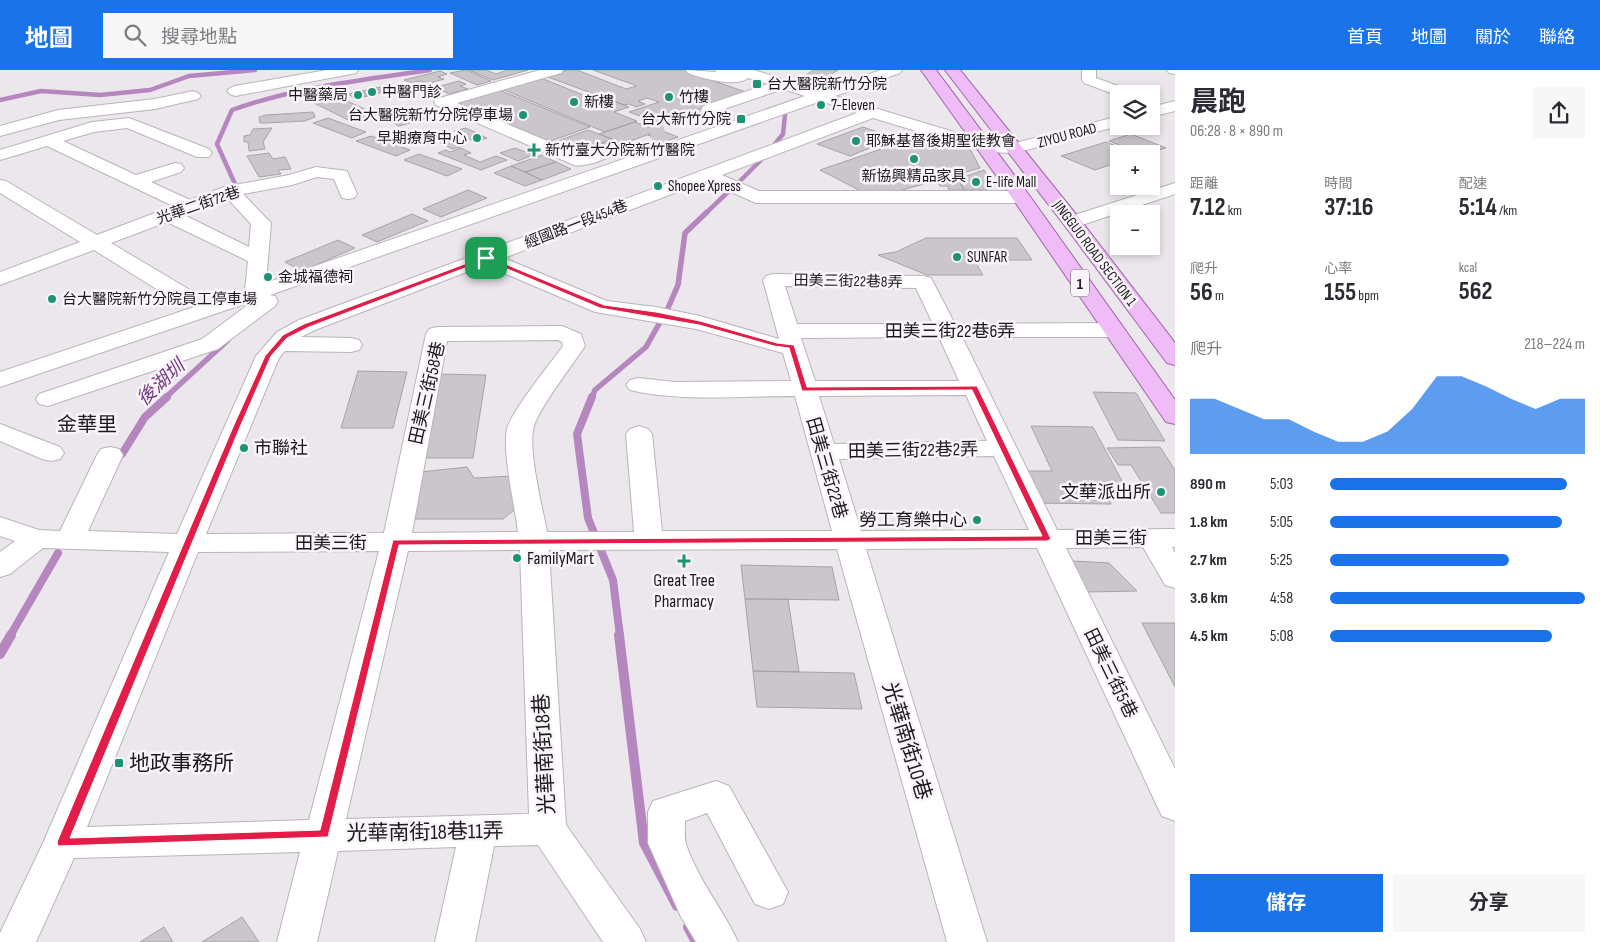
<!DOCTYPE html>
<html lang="zh-TW">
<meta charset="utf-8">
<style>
body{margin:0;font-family:"Sofia Sans Condensed","Noto Sans TC",sans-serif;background:#f7f7f7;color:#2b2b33;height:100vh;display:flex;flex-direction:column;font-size:19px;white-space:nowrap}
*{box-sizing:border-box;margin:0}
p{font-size:16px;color:#7c7c81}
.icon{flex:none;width:28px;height:28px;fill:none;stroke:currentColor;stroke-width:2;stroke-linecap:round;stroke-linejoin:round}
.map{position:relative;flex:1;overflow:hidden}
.details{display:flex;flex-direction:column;background:#fff;width:425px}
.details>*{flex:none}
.tools{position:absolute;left:1110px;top:15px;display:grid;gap:10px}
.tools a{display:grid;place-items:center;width:50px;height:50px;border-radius:0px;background:#fff;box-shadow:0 2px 8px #0003;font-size:25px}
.pin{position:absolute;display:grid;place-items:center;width:42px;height:42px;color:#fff;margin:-21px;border-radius:10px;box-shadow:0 2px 8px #0006}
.round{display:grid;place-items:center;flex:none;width:52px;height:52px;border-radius:0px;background:#f7f7f7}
.summary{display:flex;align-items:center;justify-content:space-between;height:85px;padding:0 15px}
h1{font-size:28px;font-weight:700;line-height:38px}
.stats{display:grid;grid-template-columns:repeat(3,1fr);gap:8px;height:85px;padding:5px 15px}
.stats div{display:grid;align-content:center}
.stats b{font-size:25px;font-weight:700}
.stats small{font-size:14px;font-weight:400}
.stats p{font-size:14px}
.chart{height:140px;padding:10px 15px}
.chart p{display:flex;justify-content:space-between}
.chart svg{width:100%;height:90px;margin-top:5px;fill:#1a73e8;opacity:.7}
.cta{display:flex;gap:10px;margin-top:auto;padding:10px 15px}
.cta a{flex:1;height:58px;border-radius:0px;background:#1a73e8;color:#fff;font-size:20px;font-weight:700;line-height:58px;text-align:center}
.cta a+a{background:#f7f7f7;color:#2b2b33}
ul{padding:0 15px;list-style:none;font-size:16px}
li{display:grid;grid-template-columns:80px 60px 1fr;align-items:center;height:38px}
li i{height:12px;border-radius:6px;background:#1a73e8}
header{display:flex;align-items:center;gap:30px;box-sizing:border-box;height:70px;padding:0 25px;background:#1a73e8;color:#fff}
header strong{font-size:24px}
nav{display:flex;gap:28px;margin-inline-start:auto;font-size:18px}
.search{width:350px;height:45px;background:#f7f7f7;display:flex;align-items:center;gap:12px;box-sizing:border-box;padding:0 18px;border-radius:0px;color:#7c7c81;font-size:19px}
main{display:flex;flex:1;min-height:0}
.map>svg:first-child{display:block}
</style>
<header>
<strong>地圖</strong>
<div class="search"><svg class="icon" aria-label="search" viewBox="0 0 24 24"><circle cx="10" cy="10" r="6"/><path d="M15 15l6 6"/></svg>搜尋地點</div>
<nav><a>首頁</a><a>地圖</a><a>關於</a><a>聯絡</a></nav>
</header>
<main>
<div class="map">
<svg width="1175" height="872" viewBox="0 0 1175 872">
<rect width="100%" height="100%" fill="#ece7ec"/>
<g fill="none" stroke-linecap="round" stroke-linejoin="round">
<path stroke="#b686bf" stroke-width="4.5" d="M 0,30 L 41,21 L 100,25 L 150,20 L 189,6 L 255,0
M 775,74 L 783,64 L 785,45
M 739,112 L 761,90
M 235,114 L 217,74 L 232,40 C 296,17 363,10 430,0
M 705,144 L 728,122"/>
<path stroke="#b686bf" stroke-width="5.5" d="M 165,328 L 228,270
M 592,328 L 595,320 L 646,277 L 668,238 L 678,215 L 685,163 L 707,142"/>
<path stroke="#b686bf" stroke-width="8" d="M 592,327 L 577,364 L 588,448 L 613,510 L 620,566
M 122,384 L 145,347 L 167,327
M 10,566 L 58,483"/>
<path stroke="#b686bf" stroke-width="10" d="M 619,565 L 644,773 L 677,836
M 0,584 L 11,565
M 688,857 L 696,872"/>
</g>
<path fill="#cbc6cb" stroke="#a6a2a7" d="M 466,0 L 491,11 L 477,15 L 450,3 Z
M 469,0 L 486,0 L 496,4 L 508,0 L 528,0 L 493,10 Z
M 567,0 L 577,0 L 626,19 L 637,16 L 593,0 L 698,0 L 710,4 L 702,7 L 749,23 L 659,53 L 629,42 L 659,32 L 647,28 L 638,31 L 645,34 L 636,37 L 629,34 L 624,35 L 545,6 Z
M 814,0 L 838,0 L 812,16 L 794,12 Z
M 440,1 L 447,4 L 438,7 L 444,9 L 427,14 L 421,11 L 411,13 L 404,10 Z
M 541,8 L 593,29 L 601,26 L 629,37 L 614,42 L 637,51 L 605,62 L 502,19 Z
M 459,11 L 466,14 L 460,16 L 468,19 L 449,24 L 443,21 L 435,24 L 426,20 Z
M 391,15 L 397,20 L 383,22 L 376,18 Z
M 376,18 L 383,22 L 368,26 L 362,21 Z
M 499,20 L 590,57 L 548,72 L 457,33 Z
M 362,21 L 368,26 L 354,28 L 348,24 Z
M 328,22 L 377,45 L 352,52 L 304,28 Z
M 414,37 L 433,46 L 421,50 L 415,46 L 403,49 L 410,53 L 399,56 L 379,45 L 390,42 L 398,47 L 410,44 L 403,40 Z
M 313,42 L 315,47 L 305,51 L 266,53 L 260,53 L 259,47 L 266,45 Z
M 328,48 L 366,62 L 352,68 L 313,53 Z
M 635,52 L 658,61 L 611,78 L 602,73 L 612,69 L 599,64 Z
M 863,57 L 895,68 L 850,86 L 817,74 Z
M 272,58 L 263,72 L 265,79 L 249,81 L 248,72 L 244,72 L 244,66 L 250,65 L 253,59 Z
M 466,58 L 487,68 L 475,72 L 467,68 L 455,72 L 463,76 L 452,79 L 430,67 L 441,64 L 450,69 L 462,65 L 454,61 Z
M 588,60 L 612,69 L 573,84 L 549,74 Z
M 662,60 L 665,62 L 678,67 L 664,72 L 648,65 Z
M 925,64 L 970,79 L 980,98 L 899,121 L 861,121 L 820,100 Z
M 1131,64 L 1166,78 L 1143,84 L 1109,71 Z
M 371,66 L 410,80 L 396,86 L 356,71 Z
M 1106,72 L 1135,84 L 1119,84 L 1119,92 L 1095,100 L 1061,86 Z
M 461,78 L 471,83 L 464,85 L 480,92 L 496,86 L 507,90 L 481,100 L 438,83 L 446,80 L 450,82 Z
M 515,78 L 533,85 L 518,91 L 500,83 Z
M 269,83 L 273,89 L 285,87 L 291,99 L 278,100 L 281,104 L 259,107 L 247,86 Z
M 419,84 L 462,99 L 447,106 L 404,90 Z
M 542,85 L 556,92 L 525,102 L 511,96 Z
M 556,92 L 571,99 L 542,110 L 525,102 Z
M 511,96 L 525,102 L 542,110 L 525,116 L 494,103 Z
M 984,100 L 994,116 L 985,120 L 964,120 L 958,109 Z
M 944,108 L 958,109 L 964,120 L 949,120 L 948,116 L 940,116 L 937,111 L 945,111 Z
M 468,120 L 487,128 L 441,147 L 423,139 Z
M 412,144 L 428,151 L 377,172 L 362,165 Z
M 926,168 L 1017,168 L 1032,190 L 974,190 L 983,205 L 927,205 L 878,185 L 896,182 Z
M 338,170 L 355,178 L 302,201 L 285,192 Z
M 358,301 L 407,302 L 393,358 L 341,358 Z
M 436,304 L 486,305 L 473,388 L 418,388 Z
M 1093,322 L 1136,323 L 1165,371 L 1118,370 Z
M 1031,356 L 1093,357 L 1128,422 L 1105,422 L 1111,434 L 1034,433 L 1020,401 L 1052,401 Z
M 1160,377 L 1175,400 L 1175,443 L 1161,443 L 1131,395 L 1118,395 L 1107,378 Z
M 467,397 L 474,408 L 512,406 L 514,440 L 503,449 L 414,449 L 411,403 Z
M 1072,491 L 1109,493 L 1137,521 L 1088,522 Z
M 741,495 L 832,497 L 839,530 L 745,529 Z
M 745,529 L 788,529 L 799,602 L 753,601 Z
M 1142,553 L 1175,553 L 1175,617 Z
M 753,601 L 854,603 L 862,639 L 757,637 Z
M 242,847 L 259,872 L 202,872 Z
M 164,857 L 173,872 L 140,872 Z"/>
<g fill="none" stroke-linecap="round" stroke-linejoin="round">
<path stroke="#cdc8cd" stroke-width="17" stroke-dasharray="17 8" stroke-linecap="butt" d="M 651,66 L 665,62"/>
<g stroke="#b9b4b9" stroke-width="2">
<path id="minor" d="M 327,0 L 358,0 L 356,3 L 351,4 L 235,26 L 230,24 L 227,21 L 230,18 L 235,16 Z
M 540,0 L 563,0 L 561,3 L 457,33 L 581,85 L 614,74 L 620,75 L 622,79 L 620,83 C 607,87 588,98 574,95 L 436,35 L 434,32 L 436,29 Z
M 686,0 L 716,2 L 715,0 L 754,0 L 820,21 L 881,0 L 902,0 L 900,3 L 835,26 L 987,72 L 1015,73 L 1119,46 L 1119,56 L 1015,83 L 986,82 L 873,48 L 722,105 L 759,121 L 1020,121 L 1026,123 L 1029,127 L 1026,131 L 1020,133 L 756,133 L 706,111 L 504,188 L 607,231 L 656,237 L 700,246 L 779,269 L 763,210 L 766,206 L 773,204 L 924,206 L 931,208 L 955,254 L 1113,253 L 1121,255 L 1124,260 L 1121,265 L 1113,267 L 962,267 L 1057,460 L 1175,459 L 1175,477 L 1172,477 L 1175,483 L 1175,518 L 1165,515 L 1143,477 L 1066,478 L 1175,699 L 1175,751 L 1162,746 L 1157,736 L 1037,478 L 866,479 L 987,872 L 947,872 L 837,479 L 549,480 L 566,755 L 640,859 L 646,872 L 603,872 L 538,775 L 494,776 L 475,872 L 435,872 L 456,777 L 338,781 L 317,872 L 277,872 L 300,782 L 74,788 L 36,872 L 0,872 L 0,863 L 43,773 L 169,482 L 43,478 L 10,504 L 0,507 L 0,482 L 15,471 L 0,466 L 0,447 L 39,460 L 60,461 L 97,385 L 101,379 L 110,377 L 119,379 L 123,385 L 88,461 L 177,464 L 256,286 L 277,262 L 299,250 L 857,43 L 821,31 L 270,225 L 275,226 L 278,231 L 275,236 L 218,279 L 48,336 L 39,334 L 36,329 L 39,324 L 202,269 L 253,231 L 0,317 L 0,302 L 245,220 L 248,191 L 167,152 L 111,173 L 190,220 L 193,225 L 190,230 L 182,231 L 174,230 L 94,180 L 0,215 L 0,202 L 80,172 L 0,123 L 0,110 L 6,111 L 97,165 L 173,136 L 47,76 L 0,90 L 0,80 L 92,52 L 129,48 L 209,79 L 212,83 L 209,87 L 197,87 L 127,58 L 94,62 L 63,71 L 136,105 L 175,93 L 181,94 L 184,98 L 181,102 L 151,112 L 190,130 L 224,117 L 289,105 L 316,97 L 347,101 L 357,124 L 354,128 L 348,129 L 342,128 L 334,109 L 317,107 L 292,115 L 243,124 L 271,153 L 266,213 L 805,26 L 783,19 L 724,39 L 728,43 L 726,46 C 718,48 711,46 703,44 L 701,41 L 703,36 L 768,14 L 748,8 C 736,18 701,8 688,3 ZM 227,128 L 251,154 L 249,177 L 184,145 ZM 485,195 L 595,242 L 696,259 L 783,283 L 791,311 L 675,312 L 638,308 L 630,310 L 626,315 L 630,320 C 678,332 744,326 795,326 L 832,461 L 662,461 L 652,364 L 648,359 L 639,356 L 630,359 L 626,364 L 634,462 L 547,462 C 542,435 529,385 533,360 C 535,343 574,293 585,276 L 581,264 L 562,256 L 437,257 L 429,259 L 426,264 L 384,463 L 206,464 L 279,288 L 285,281 L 351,282 L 359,280 L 362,275 L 359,270 L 351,268 L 301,267 L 315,260 ZM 785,216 L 916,218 L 933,254 L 797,254 ZM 939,267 L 959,311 L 815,311 L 801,268 ZM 558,270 L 562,272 L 563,276 C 550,294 512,340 507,359 C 502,382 515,437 518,462 L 412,463 L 447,271 ZM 966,325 L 987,371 L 834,374 L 819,326 ZM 994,386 L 1029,460 L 861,461 L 839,389 ZM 520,480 L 529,744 L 346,749 L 408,481 ZM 379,481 L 309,750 L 87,757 L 198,482 Z
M 1082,0 L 1096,0 L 1096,8 L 1132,21 L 1134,24 L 1119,24 L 1119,26 L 1084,13 L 1082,10 Z
M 1167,0 L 1175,0 L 1175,4 L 1169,3 Z
M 193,21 L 198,23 L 201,26 L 198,29 L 155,39 L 59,50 L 0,66 L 0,56 L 58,40 L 155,29 Z
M 1175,31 L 1175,41 L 1151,47 L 1151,37 Z
M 1175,113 L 1175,124 L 1079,156 L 1072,158 L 1065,156 L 1062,152 L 1065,148 Z
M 0,354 L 60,377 L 64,383 L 60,389 L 51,391 L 42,389 L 0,371 Z
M 716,711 L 729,716 L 788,822 L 783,834 L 769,839 L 755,834 L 707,743 L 685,751 C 685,758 684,767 686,774 C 698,810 723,839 738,872 L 696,872 L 681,847 L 648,773 L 648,742 L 653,731 Z"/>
</g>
<g stroke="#9e66a7" stroke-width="2">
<path id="major" d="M 921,0 L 936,0 L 1029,125 L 1175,330 L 1175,354 L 1166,352 L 1015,132 Z
M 945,0 L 960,0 L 1079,148 L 1175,273 L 1175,295 L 1167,293 L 1065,156 Z"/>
</g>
<use href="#minor" fill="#fff" fill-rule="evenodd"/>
<use href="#major" fill="#efbcf8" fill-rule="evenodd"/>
</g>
<path fill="#e11d48" stroke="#fff" fill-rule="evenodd" d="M 486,186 L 604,235 L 656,242 L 700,251 L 777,273 L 794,275 L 807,317 L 977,316 L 1051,469 L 1047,471 L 399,475 L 328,767 L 58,776 L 57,772 L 233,357 L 265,286 L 283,265 L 304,254 ZM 486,190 L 600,238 L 699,255 L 774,276 L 789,278 L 802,321 L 972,320 L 1042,466 L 393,470 L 320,760 L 70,768 L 240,357 L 271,286 L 287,268 L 309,257 Z"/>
<g fill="#1d9275" stroke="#f9f4fa" stroke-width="2">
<rect x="752" y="9" width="10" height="10" rx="2.5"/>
<circle cx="372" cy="22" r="5"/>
<circle cx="358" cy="25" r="5"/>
<circle cx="669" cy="27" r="5"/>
<circle cx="574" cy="32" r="5"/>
<circle cx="821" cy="35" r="5"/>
<circle cx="523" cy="45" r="5"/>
<rect x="736" y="44" width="10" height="10" rx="2.5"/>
<circle cx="477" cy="68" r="5"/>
<circle cx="856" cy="71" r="5"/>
<path d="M531.5 72.5h5v5h5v5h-5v5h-5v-5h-5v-5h5z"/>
<circle cx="914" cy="89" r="5"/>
<circle cx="976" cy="112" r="5"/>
<circle cx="658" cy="116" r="5"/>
<circle cx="957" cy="187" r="5"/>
<circle cx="268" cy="207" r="5"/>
<circle cx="52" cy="229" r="5"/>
<circle cx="244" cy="378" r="5"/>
<circle cx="1161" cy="422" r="5"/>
<circle cx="977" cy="450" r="5"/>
<circle cx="517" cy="488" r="5"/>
<path d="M681.5 483.5h5v5h5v5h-5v5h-5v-5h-5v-5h5z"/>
<rect x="114" y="688" width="10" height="10" rx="2.5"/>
</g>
<g text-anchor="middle" stroke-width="5" stroke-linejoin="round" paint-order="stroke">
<g font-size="15" fill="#1b191b" stroke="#f9f4fa" text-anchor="start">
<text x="767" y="19">台大醫院新竹分院</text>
<text x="382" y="27">中醫門診</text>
<text x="348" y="30" text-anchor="end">中醫藥局</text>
<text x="679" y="32">竹樓</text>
<text x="584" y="37">新樓</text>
<text x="831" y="40">7-Eleven</text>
<text x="513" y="50" text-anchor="end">台大醫院新竹分院停車場</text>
<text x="731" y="54" text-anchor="end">台大新竹分院</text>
<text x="467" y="73" text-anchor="end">早期療育中心</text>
<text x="866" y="76">耶穌基督後期聖徒教會</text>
<text x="545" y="85">新竹臺大分院新竹醫院</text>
<text x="914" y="111" text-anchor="middle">新協興精品家具</text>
<text x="986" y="117">E-life Mall</text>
<text x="668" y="121">Shopee Xpress</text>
<text x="967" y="192">SUNFAR</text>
<text x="278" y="212">金城福德祠</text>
<text x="62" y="234">台大醫院新竹分院員工停車場</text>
</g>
<g font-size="15" fill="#1b191b" stroke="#f9f4fa">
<text transform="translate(1067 65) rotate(-15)" y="5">ZIYOU ROAD</text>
<text transform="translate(198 135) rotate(-19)" y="5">光華二街72巷</text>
<text transform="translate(576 154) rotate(-21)" y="5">經國路一段454巷</text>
<text transform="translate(1095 183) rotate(53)" y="5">JINGGUO ROAD SECTION 1</text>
<text transform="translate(848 211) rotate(1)" y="5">田美三街22巷8弄</text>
</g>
<rect fill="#f9f4fa" stroke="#5e5b5e" stroke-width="1" x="1071" y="199.5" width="18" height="27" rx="4"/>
<g font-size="16" font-weight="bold" fill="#1b191b">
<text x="1080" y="219">1</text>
</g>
<g font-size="18" fill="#1b191b" stroke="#f9f4fa">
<text x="950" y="267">田美三街22巷6弄</text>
<text transform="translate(427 323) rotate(-77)" y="6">田美三街58巷</text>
<text transform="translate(913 380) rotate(-1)" y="6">田美三街22巷2弄</text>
<text transform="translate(827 398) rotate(74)" y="6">田美三街22巷</text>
<text x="1111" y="474">田美三街</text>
<text x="331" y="479">田美三街</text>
<text transform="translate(1111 603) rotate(64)" y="6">田美三街5巷</text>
</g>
<g font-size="18" fill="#1b191b" stroke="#f9f4fa" text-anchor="start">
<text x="254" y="384">市聯社</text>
<text x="1151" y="428" text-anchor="end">文華派出所</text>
<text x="967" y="456" text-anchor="end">勞工育樂中心</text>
<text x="527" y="494">FamilyMart</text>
<text x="684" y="516" text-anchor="middle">Great Tree<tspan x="684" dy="21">Pharmacy</tspan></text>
</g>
<g font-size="19" font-style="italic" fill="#75397f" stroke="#f9f4fa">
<text transform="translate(160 312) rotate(-43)" y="7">後湖圳</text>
</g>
<g font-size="20" fill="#1b191b" stroke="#f9f4fa">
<text x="87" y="361">金華里</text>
</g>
<g font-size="21" fill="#1b191b" stroke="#f9f4fa">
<text transform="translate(907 671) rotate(73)" y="7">光華南街10巷</text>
<text transform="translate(544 684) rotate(-93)" y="7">光華南街18巷</text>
<text transform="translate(425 762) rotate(-1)" y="7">光華南街18巷11弄</text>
</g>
<g font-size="21" fill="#1b191b" stroke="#f9f4fa" text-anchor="start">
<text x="129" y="700">地政事務所</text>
</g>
</g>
</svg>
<div class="tools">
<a><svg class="icon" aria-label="layers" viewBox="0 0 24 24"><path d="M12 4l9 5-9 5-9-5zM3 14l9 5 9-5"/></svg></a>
<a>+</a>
<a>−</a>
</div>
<div class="pin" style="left:486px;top:188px;background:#1e9e55"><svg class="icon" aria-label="arrive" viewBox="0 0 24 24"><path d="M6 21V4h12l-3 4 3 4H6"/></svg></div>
</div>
<section class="details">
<div class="summary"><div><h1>晨跑</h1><p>06:28 · 8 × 890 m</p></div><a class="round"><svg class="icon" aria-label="share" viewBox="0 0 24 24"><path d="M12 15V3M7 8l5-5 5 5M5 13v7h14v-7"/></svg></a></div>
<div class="stats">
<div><p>距離</p><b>7.12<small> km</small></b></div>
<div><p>時間</p><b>37:16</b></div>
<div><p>配速</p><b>5:14<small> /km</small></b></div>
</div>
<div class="stats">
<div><p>爬升</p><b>56<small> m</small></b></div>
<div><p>心率</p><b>155<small> bpm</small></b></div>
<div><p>kcal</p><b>562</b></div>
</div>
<div class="chart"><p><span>爬升</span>218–224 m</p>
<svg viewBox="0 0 160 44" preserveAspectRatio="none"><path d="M0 44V17L10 17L20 22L30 27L40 27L50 33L60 38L70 38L80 33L90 22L100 6L110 6L120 11L130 17L140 22L150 17L160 17V44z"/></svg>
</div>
<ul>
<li><b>890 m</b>5:03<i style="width:93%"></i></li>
<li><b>1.8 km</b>5:05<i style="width:91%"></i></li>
<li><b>2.7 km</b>5:25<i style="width:70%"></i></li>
<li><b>3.6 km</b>4:58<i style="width:100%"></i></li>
<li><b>4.5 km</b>5:08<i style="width:87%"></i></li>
</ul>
<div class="cta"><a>儲存</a><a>分享</a></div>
</section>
</main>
